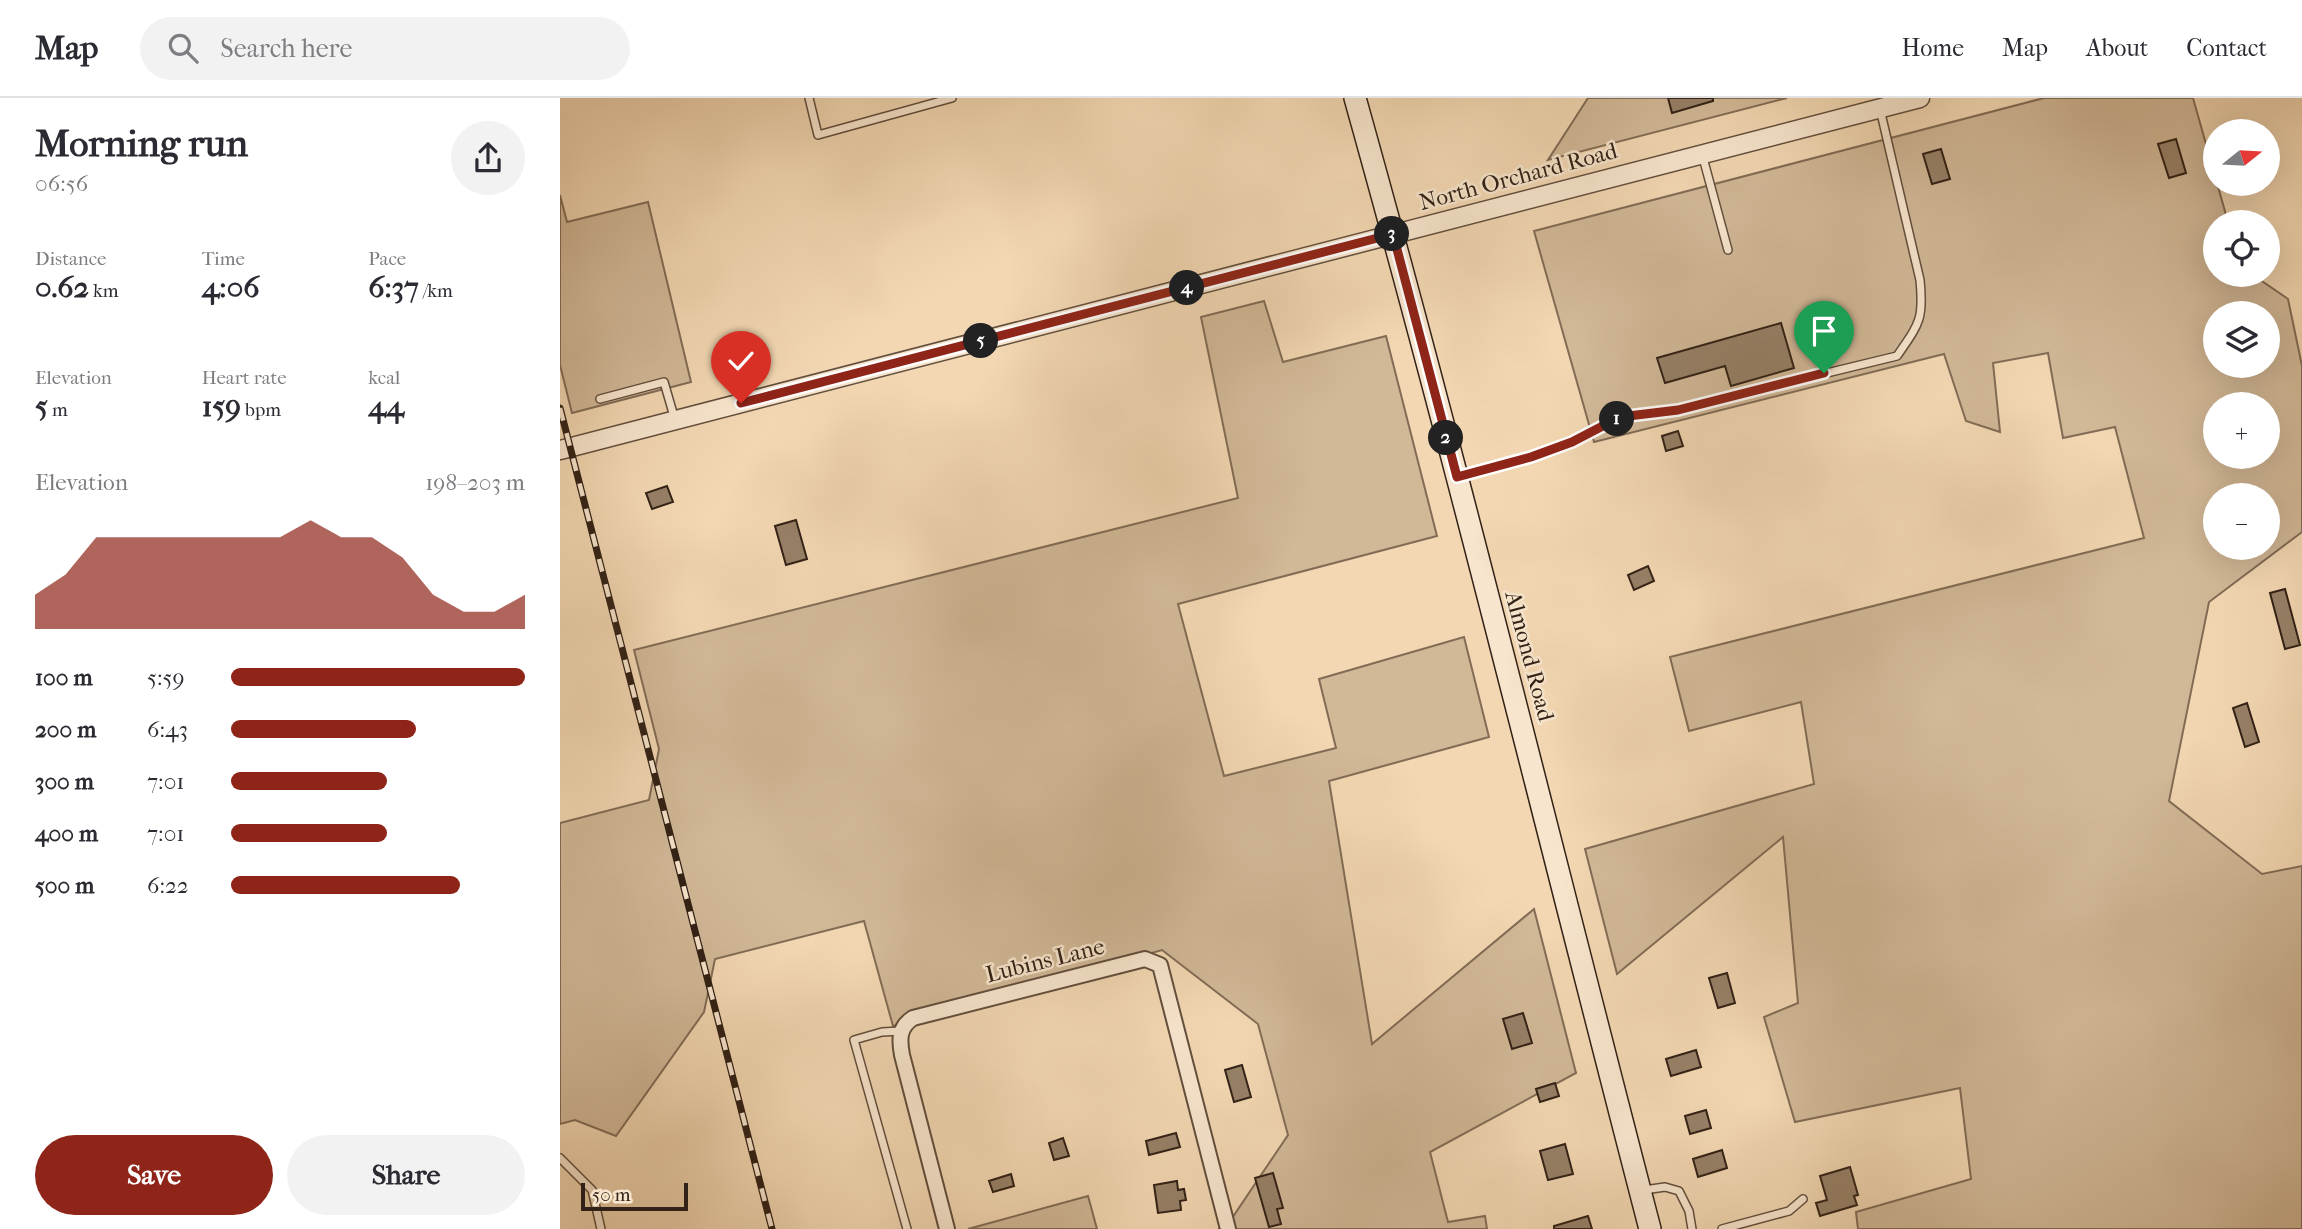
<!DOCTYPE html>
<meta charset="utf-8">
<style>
body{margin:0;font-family:"IM FELL French Canon",serif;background:#f2f2f3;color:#2b2b33;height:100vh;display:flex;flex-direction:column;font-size:26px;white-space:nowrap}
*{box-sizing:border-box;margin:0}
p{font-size:23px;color:#7c7c81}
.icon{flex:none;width:38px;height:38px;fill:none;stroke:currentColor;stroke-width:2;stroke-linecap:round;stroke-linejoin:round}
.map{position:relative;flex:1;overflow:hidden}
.panel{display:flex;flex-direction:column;background:#fff;width:560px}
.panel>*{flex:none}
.needle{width:46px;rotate:72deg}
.tools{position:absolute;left:1643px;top:21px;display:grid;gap:14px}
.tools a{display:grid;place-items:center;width:77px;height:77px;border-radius:50%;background:#fff;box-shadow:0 7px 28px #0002;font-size:35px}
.scale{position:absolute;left:21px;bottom:18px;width:107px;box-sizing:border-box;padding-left:7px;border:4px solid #322116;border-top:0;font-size:19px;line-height:24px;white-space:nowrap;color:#322116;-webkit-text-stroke:5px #f7e5cd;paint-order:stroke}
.pin{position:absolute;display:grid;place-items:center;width:60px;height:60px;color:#fff;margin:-72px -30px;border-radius:50% 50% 50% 0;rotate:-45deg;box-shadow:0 0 7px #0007}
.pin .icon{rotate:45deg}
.km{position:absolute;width:35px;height:35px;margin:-18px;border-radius:50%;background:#222;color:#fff;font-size:19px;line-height:35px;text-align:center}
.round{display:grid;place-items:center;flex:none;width:74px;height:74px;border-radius:37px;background:#f2f2f3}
.headline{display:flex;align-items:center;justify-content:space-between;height:119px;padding:0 35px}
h1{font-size:38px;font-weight:700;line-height:52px}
.metrics{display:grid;grid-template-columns:repeat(3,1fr);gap:10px;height:119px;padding:7px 35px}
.metrics div{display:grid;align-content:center}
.metrics b{font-size:30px;font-weight:700}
.metrics small{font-size:19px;font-weight:400}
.metrics p{font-size:19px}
.chart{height:196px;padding:14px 35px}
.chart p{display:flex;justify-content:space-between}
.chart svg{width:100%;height:126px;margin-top:7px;fill:#8f2418;opacity:.7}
.action{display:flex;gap:14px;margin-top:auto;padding:14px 35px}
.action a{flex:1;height:80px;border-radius:42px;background:#8f2418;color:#fff;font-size:28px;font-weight:700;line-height:80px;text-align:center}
.action a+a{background:#f2f2f3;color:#2b2b33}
ul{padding:0 35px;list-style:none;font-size:23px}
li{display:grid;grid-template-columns:112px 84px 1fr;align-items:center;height:52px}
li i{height:18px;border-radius:9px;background:#8f2418}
header{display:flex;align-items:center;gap:42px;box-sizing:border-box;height:98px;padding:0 35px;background:#fff;border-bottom:2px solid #e1e1e2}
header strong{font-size:33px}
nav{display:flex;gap:38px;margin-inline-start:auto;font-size:24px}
.search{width:490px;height:63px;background:#f2f2f3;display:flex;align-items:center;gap:18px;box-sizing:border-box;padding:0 24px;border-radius:38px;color:#7c7c81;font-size:26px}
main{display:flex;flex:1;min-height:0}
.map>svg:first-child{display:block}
</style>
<header>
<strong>Map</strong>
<div class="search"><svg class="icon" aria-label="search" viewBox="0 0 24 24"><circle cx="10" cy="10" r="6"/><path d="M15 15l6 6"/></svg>Search here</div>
<nav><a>Home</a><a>Map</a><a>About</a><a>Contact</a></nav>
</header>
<main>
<section class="panel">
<div class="headline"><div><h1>Morning run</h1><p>06:56</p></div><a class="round"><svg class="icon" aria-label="share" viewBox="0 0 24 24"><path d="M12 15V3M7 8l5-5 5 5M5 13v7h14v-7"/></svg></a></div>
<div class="metrics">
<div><p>Distance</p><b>0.62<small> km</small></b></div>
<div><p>Time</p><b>4:06</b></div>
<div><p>Pace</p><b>6:37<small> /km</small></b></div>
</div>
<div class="metrics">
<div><p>Elevation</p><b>5<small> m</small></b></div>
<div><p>Heart rate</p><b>159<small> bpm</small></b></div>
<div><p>kcal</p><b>44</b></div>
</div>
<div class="chart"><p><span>Elevation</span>198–203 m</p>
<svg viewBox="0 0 160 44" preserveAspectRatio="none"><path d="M0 44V32L10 25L20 12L30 12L40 12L50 12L60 12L70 12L80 12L90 6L100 12L110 12L120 19L130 32L140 38L150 38L160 32V44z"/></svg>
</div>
<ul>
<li><b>100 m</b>5:59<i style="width:100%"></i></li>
<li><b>200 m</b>6:43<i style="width:63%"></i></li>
<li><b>300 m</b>7:01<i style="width:53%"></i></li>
<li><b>400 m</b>7:01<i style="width:53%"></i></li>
<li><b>500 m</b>6:22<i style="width:78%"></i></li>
</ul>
<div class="action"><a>Save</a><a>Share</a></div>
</section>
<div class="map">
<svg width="1742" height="1131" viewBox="0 0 1742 1131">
<rect width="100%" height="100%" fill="#f2d7b2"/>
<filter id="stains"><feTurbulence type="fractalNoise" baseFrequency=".00286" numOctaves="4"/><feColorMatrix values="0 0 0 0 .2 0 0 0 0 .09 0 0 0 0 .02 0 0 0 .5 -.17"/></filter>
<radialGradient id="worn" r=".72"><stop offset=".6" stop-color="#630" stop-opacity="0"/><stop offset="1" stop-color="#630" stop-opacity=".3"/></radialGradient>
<path fill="#d1b897" stroke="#826c56" stroke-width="2" fill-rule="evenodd" d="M 1028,0 L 1227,0 L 988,62 Z
M 1484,0 L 1633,0 L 1668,124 L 1656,124 L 1656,177 L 1693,177 L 1728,201 L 1742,268 L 1742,434 L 1649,504 L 1609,703 L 1702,776 L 1742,768 L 1742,1131 L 1298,1131 L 1296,1114 L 1411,1081 L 1400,990 L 1235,1024 L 1204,919 L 1238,905 L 1223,739 L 1057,876 L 1025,751 L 1254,686 L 1241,604 L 1129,633 L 1110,559 L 1584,440 L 1555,329 L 1503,340 L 1488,255 L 1433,265 L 1440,334 L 1406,323 L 1384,256 L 1034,344 L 974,133 ZM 1656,215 L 1708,215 L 1708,268 L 1656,268 ZM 1656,306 L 1708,306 L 1708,359 L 1656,359 ZM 1656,397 L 1708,397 L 1708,450 L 1656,450 Z
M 0,97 L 7,124 L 88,104 L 131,284 L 12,315 L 0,267 Z
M 704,203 L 723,264 L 826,238 L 877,438 L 618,506 L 664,678 L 776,650 L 759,581 L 904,539 L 929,639 L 769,683 L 812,946 L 974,811 L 1016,975 L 870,1054 L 888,1124 L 925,1118 L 927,1131 L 658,1131 L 666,1129 L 728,1037 L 698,926 L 602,852 L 333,928 L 304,823 L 155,861 L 144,914 L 56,1038 L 15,1022 L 0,1026 L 0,725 L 89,702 L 99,651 L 74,552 L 678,400 L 641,219 Z
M 528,1098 L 537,1131 L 408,1131 Z"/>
<path fill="#968067" stroke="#322116" stroke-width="2" d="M 1108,0 L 1153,0 L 1153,3 L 1112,15 Z
M 1616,41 L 1626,75 L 1609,80 L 1598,46 Z
M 1381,51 L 1390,81 L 1372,86 L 1363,56 Z
M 1221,225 L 1234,270 L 1171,288 L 1165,268 L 1105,285 L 1097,260 Z
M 1118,333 L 1123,348 L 1106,353 L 1102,338 Z
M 107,388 L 113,404 L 92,411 L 86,395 Z
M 236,422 L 247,461 L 226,467 L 215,428 Z
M 1088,468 L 1094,483 L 1074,492 L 1068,477 Z
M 1725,491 L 1740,547 L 1725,551 L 1710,495 Z
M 1687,605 L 1699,644 L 1685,649 L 1673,610 Z
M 1167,875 L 1175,905 L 1158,910 L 1149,880 Z
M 963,915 L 972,945 L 952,951 L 943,921 Z
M 1136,952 L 1141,969 L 1111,978 L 1106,961 Z
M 682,967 L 691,999 L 674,1004 L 665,972 Z
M 995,985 L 999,998 L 980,1004 L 976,991 Z
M 1146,1012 L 1151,1030 L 1130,1036 L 1125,1018 Z
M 616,1035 L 620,1049 L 589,1057 L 586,1043 Z
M 503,1040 L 509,1058 L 494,1062 L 489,1045 Z
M 1005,1046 L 1013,1076 L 988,1082 L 980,1053 Z
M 1162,1052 L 1167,1070 L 1138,1079 L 1133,1061 Z
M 1290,1069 L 1298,1097 L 1294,1098 L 1297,1107 L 1260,1118 L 1256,1105 L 1267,1102 L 1260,1078 Z
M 713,1075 L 723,1110 L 717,1111 L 721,1126 L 709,1129 L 695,1080 Z
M 451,1076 L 454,1088 L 433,1094 L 429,1083 Z
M 617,1083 L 618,1092 L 624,1091 L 626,1102 L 620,1103 L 621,1112 L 598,1115 L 594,1087 Z
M 1028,1118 L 1032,1131 L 994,1131 L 994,1128 Z"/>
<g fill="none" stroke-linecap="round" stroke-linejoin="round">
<g stroke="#624e3d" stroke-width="10">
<path id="service" d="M 249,0 L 258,37 L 392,0
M 1142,56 L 1168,152
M 40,301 L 104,284 L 115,322
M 901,378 L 971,359 L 1011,344 L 1060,319 L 1118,311 L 1337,258 C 1359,226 1364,222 1360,182 L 1320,11
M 341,933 L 322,934 L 294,942 L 347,1131
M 0,1060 L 32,1092 L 41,1131
M 1084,1092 L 1105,1089 L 1119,1093 L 1129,1113 L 1132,1131
M 1162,1131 L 1229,1113 L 1243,1101"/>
</g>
<g stroke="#624e3d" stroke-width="18">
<path id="minor" d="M 387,1131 L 342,957 C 339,941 339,929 353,920 L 585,861 L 600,867 L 668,1131"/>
</g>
<g stroke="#624e3d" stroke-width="21">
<path id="tertiary" d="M 0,352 L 1360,0"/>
</g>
<g stroke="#322116" stroke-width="24">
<path id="secondary" d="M 795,0 C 900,375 992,754 1090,1131"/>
</g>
<use href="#service" stroke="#f7e5cd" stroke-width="7"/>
<use href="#minor" stroke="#f7e5cd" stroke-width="14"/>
<use href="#tertiary" stroke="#f7e5cd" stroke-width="18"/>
<use href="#secondary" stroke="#f7e5cd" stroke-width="21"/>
<g stroke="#322116" stroke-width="7">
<path id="rail" d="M 0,310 L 212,1131"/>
</g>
<use href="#rail" stroke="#f7e5cd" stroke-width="4.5" stroke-dasharray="13" stroke-linecap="butt"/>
</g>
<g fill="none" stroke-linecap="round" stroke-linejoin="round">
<g stroke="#fff" stroke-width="14">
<path id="route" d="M 181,305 L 833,136 L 897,379 L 971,359 L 1012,344 L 1060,319 L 1118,312 L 1264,275"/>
</g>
<use href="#route" stroke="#8f2418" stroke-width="9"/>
</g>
<g text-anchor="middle" stroke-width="5" stroke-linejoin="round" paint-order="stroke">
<g font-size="23" fill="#322116" stroke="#f7e5cd">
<text transform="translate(958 78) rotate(-15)" y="8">North Orchard Road</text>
<text transform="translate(970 558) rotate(75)" y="8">Almond Road</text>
<text transform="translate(485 862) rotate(-14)" y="8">Lubins Lane</text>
</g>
</g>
<rect width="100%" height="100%" filter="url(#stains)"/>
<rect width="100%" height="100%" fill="url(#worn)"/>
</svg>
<div class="tools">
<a><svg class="needle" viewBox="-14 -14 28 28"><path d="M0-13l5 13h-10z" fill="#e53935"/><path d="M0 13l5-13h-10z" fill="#7c7c81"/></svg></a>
<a><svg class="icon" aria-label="locate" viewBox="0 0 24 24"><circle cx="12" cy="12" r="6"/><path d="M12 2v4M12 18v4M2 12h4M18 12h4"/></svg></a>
<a><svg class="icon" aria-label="layers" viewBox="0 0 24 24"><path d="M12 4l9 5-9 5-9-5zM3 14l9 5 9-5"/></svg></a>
<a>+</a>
<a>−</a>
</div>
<div class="scale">50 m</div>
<div class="pin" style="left:1264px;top:275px;background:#1e9e55"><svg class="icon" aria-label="arrive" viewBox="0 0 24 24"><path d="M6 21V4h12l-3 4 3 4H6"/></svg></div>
<div class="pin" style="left:181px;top:305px;background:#d93025"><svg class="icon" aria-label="check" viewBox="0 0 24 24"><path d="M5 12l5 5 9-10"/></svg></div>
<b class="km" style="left:1057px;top:321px">1</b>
<b class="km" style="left:886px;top:340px">2</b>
<b class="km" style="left:832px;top:136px">3</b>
<b class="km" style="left:627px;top:190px">4</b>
<b class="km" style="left:421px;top:243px">5</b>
</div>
</main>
